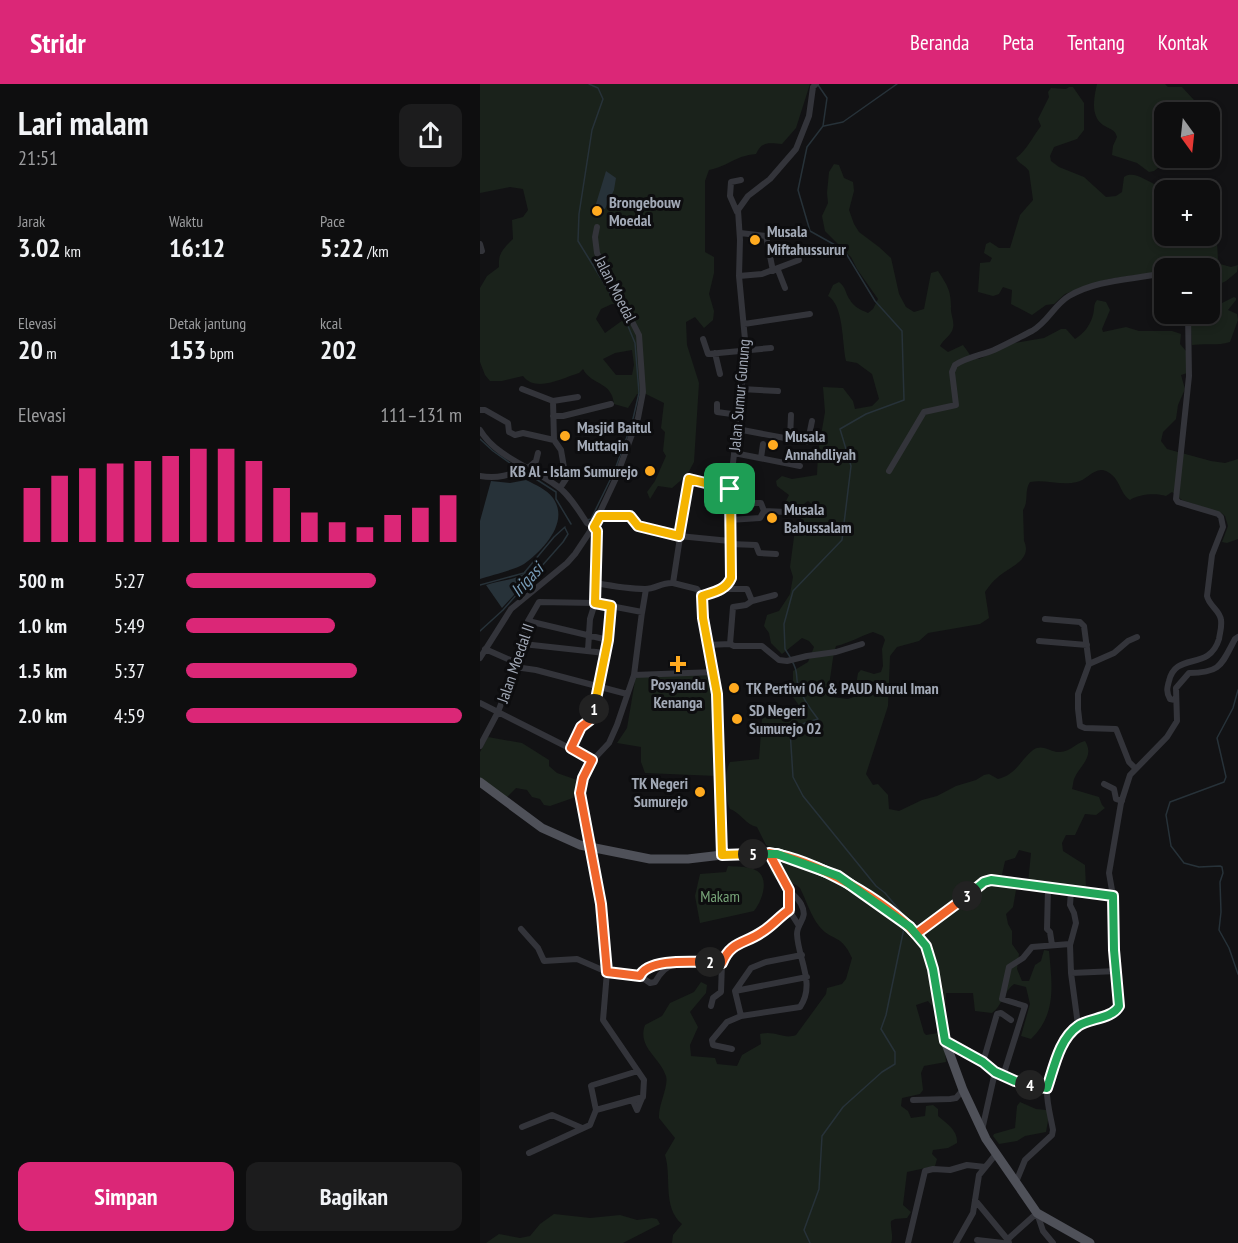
<!DOCTYPE html>
<html lang="id">
<meta charset="utf-8">
<style>
body{margin:0;font-family:"PT Sans Narrow",sans-serif;background:#1c1c1d;color:#f1f3f6;height:100vh;display:flex;flex-direction:column;font-size:22px;white-space:nowrap}
*{box-sizing:border-box;margin:0}
p{font-size:20px;color:#9b9c9e}
.icon{flex:none;width:33px;height:33px;fill:none;stroke:currentColor;stroke-width:2;stroke-linecap:round;stroke-linejoin:round}
.map{position:relative;flex:1;overflow:hidden}
.panel{display:flex;flex-direction:column;background:#0e0e0f;width:480px}
.panel>*{flex:none}
.needle{width:39px;rotate:165deg}
.buttons{position:absolute;left:674px;top:18px;display:grid;gap:12px}
.buttons a{display:grid;place-items:center;width:66px;height:66px;border-radius:12px;background:#0e0e0f;box-shadow:0 3px 9px #0003,0 0 0 2px #2e2e2f;font-size:30px}
.pin{position:absolute;display:grid;place-items:center;width:51px;height:51px;color:#fff;margin:-26px;border-radius:12px;box-shadow:0 3px 9px #0006}
.km{position:absolute;width:30px;height:30px;margin:-15px;border-radius:50%;background:#222;color:#fff;font-size:16px;line-height:30px;text-align:center}
.round{display:grid;place-items:center;flex:none;width:63px;height:63px;border-radius:12px;background:#1c1c1d}
.head{display:flex;align-items:center;justify-content:space-between;height:102px;padding:0 18px}
h1{font-size:33px;font-weight:800;line-height:45px}
.stats{display:grid;grid-template-columns:repeat(3,1fr);gap:9px;height:102px;padding:6px 18px}
.stats div{display:grid;align-content:center}
.stats b{font-size:26px;font-weight:800}
.stats small{font-size:16px;font-weight:400}
.stats p{font-size:16px}
.chart{height:168px;padding:12px 18px}
.chart p{display:flex;justify-content:space-between}
.chart svg{width:100%;height:108px;margin-top:6px;stroke:#db2777;stroke-width:6}
.action{display:flex;gap:12px;margin-top:auto;padding:12px 18px}
.action a{flex:1;height:69px;border-radius:12px;background:#db2777;color:#fff;font-size:24px;font-weight:800;line-height:69px;text-align:center}
.action a+a{background:#1c1c1d;color:#f1f3f6}
ul{padding:0 18px;list-style:none;font-size:20px}
li{display:grid;grid-template-columns:96px 72px 1fr;align-items:center;height:45px}
li i{height:15px;border-radius:8px;background:#db2777}
header{display:flex;align-items:center;gap:36px;box-sizing:border-box;height:84px;padding:0 30px;background:#db2777;color:#fff}
header strong{font-size:28px}
nav{display:flex;gap:33px;margin-inline-start:auto;font-size:21px}
main{display:flex;flex:1;min-height:0}
.map>svg:first-child{display:block}
</style>
<header>
<strong>Stridr</strong>
<nav><a>Beranda</a><a>Peta</a><a>Tentang</a><a>Kontak</a></nav>
</header>
<main>
<section class="panel">
<div class="head"><div><h1>Lari malam</h1><p>21:51</p></div><a class="round"><svg class="icon" aria-label="share" viewBox="0 0 24 24"><path d="M12 15V3M7 8l5-5 5 5M5 13v7h14v-7"/></svg></a></div>
<div class="stats">
<div><p>Jarak</p><b>3.02<small> km</small></b></div>
<div><p>Waktu</p><b>16:12</b></div>
<div><p>Pace</p><b>5:22<small> /km</small></b></div>
</div>
<div class="stats">
<div><p>Elevasi</p><b>20<small> m</small></b></div>
<div><p>Detak jantung</p><b>153<small> bpm</small></b></div>
<div><p>kcal</p><b>202</b></div>
</div>
<div class="chart"><p><span>Elevasi</span>111–131 m</p>
<svg viewBox="0 0 160 44" preserveAspectRatio="none"><path d="M5 44V22M15 44V17M25 44V14M35 44V12M45 44V11M55 44V9M65 44V6M75 44V6M85 44V11M95 44V22M105 44V32M115 44V36M125 44V38M135 44V33M145 44V30M155 44V25"/></svg>
</div>
<ul>
<li><b>500 m</b>5:27<i style="width:69%"></i></li>
<li><b>1.0 km</b>5:49<i style="width:54%"></i></li>
<li><b>1.5 km</b>5:37<i style="width:62%"></i></li>
<li><b>2.0 km</b>4:59<i style="width:100%"></i></li>
</ul>
<div class="action"><a>Simpan</a><a>Bagikan</a></div>
</section>
<div class="map">
<svg width="758" height="1159" viewBox="0 0 758 1159">
<rect width="100%" height="100%" fill="#121214"/>
<path fill="#1a221b" fill-rule="evenodd" d="M 0,0 L 330,0 L 316,44 L 302,60 C 289,59 282,57 276,70 C 254,72 249,82 229,86 L 225,97 L 225,168 L 234,173 L 234,189 L 229,210 L 234,227 L 233,236 L 224,244 L 215,233 L 206,238 L 207,261 L 219,299 L 214,378 L 207,391 L 192,404 L 178,402 L 170,415 L 167,408 L 175,397 L 186,372 L 183,367 L 185,348 L 181,344 L 184,319 L 166,310 L 157,310 L 148,324 L 134,320 C 132,297 112,302 103,285 L 99,289 C 82,294 56,309 43,292 L 22,297 L 10,297 L 5,291 L 0,278 L 0,204 L 7,192 L 19,183 C 18,169 23,165 33,155 L 32,136 L 43,133 L 48,126 L 43,105 L 30,103 L 0,109 ZM 132,220 L 134,220 L 143,236 L 125,249 L 116,235 L 121,225 ZM 152,266 L 154,281 L 152,291 L 136,291 L 123,275 L 135,269 Z
M 617,0 L 685,0 L 688,3 L 702,3 L 725,28 L 684,28 L 684,74 L 690,74 L 674,87 L 669,88 L 657,79 L 632,71 L 633,62 L 637,53 C 635,45 629,45 623,41 C 610,32 614,13 617,0 Z
M 589,3 L 593,3 L 604,19 L 604,46 L 597,55 L 574,63 L 570,72 L 571,77 L 579,83 L 604,93 L 626,113 L 636,112 L 642,108 L 644,93 C 654,86 668,98 678,102 L 691,97 L 705,106 L 684,106 L 684,152 L 729,152 L 729,140 L 736,142 L 738,175 L 740,180 L 751,183 L 758,181 L 757,188 L 746,197 L 729,205 L 729,184 L 684,184 L 684,187 L 629,195 L 606,202 L 585,210 L 574,220 L 566,221 L 552,231 L 531,220 L 532,206 L 523,203 L 519,210 L 513,212 L 498,208 L 500,179 L 510,178 L 512,174 L 504,169 L 506,160 L 510,158 L 519,164 L 530,164 L 540,131 L 553,116 L 549,87 C 545,81 539,80 536,74 C 547,66 553,52 561,42 L 558,35 L 569,13 L 568,8 L 571,4 L 586,5 Z
M 354,80 L 359,81 L 364,94 L 373,98 L 374,107 L 369,126 L 374,140 L 379,148 L 399,163 L 411,174 L 419,210 L 426,223 L 434,228 L 444,225 L 451,189 L 458,187 C 467,201 471,206 471,223 C 470,231 476,238 472,247 C 469,253 463,256 460,262 L 468,268 L 483,261 L 493,275 L 499,275 L 515,268 L 528,260 L 564,254 L 581,245 L 586,245 L 595,255 C 604,249 610,242 613,231 C 615,224 613,221 617,216 L 626,218 L 630,226 L 622,245 L 623,248 L 646,243 L 659,247 L 692,247 L 701,250 L 700,260 L 706,267 L 707,289 L 701,291 L 705,305 L 698,321 L 696,335 L 683,348 L 681,357 L 687,365 L 731,377 L 745,379 L 758,375 L 758,455 L 747,459 L 742,458 L 748,442 L 745,432 L 741,429 L 702,416 L 692,408 L 686,412 C 676,409 659,410 650,416 C 639,409 641,394 626,387 C 615,382 607,396 597,398 C 581,402 565,395 550,398 C 544,406 549,418 543,426 L 544,457 C 553,476 529,483 518,493 C 513,497 509,502 505,508 L 509,534 L 500,540 L 448,549 L 439,557 L 417,563 L 410,572 L 408,622 L 386,690 L 393,701 L 398,700 L 408,711 L 409,725 L 419,727 L 442,716 L 457,712 L 476,702 L 496,696 L 504,691 L 509,690 L 518,695 C 537,690 541,675 553,666 C 563,659 571,669 580,668 C 590,668 596,659 605,657 C 615,673 600,681 594,695 C 593,698 593,702 592,705 L 619,713 L 622,721 L 625,724 L 616,731 L 605,730 L 595,751 L 586,751 L 582,759 L 583,767 L 605,781 L 606,804 L 581,803 L 548,799 L 551,769 L 539,766 L 535,774 L 525,777 L 521,795 L 536,806 L 533,823 L 526,830 L 528,840 L 532,847 L 532,860 L 539,870 L 537,885 L 542,897 L 549,897 L 555,881 L 561,877 L 564,866 L 569,867 C 572,900 577,930 551,955 L 541,952 L 550,920 L 546,903 L 534,900 C 524,907 522,922 512,929 L 495,927 L 493,909 L 466,909 L 465,937 L 458,938 L 456,927 L 448,917 L 436,921 L 444,949 L 446,951 L 458,949 L 465,967 L 466,978 L 444,982 L 441,989 L 443,1006 L 440,1010 L 422,1014 L 421,1022 L 428,1027 L 431,1034 L 445,1032 L 446,1022 L 453,1021 L 458,1025 L 458,1032 C 467,1040 478,1046 477,1059 L 468,1064 L 453,1066 L 452,1070 L 457,1075 L 455,1082 L 427,1088 L 423,1121 L 431,1128 L 427,1134 L 415,1135 L 411,1137 C 410,1144 414,1153 411,1159 L 192,1159 L 193,1151 L 202,1140 C 182,1123 192,1093 185,1071 L 195,1054 L 179,1034 C 178,1021 189,1002 186,992 C 180,973 157,963 165,941 L 182,932 L 190,919 L 214,908 L 221,898 L 227,901 L 226,909 L 210,928 L 218,943 L 210,961 L 211,972 L 235,974 L 237,980 L 257,982 L 262,971 L 281,960 L 280,950 C 296,946 303,956 316,951 L 346,910 L 347,904 L 362,900 L 366,895 L 372,874 C 361,849 352,858 339,842 C 331,832 326,816 320,804 L 316,801 L 295,795 L 290,787 L 293,781 L 300,777 L 301,768 L 286,761 L 277,743 C 266,741 261,729 250,725 C 244,713 244,689 250,678 L 279,675 L 282,635 L 302,624 L 321,636 L 325,630 L 313,613 L 313,587 L 328,578 L 334,563 L 329,557 L 322,554 L 302,570 L 291,559 L 289,549 L 284,542 L 287,531 L 299,527 L 310,510 L 313,493 L 310,483 L 316,438 L 331,428 L 333,421 L 328,417 L 317,425 L 307,424 L 305,419 L 309,411 L 297,402 L 296,397 L 302,392 L 312,395 L 337,391 L 338,369 L 345,328 L 343,303 L 363,304 L 373,317 L 375,325 L 392,322 L 399,315 L 392,290 L 377,279 L 366,277 C 362,260 364,221 348,212 L 353,201 L 359,198 C 366,203 365,209 370,216 C 374,223 381,226 388,229 L 393,225 L 398,215 L 377,185 L 371,173 L 345,147 L 342,132 L 348,119 L 347,109 L 349,88 ZM 393,548 L 403,552 L 405,556 L 402,565 L 403,582 L 401,588 L 394,590 L 381,586 L 378,589 L 374,613 L 368,615 L 351,613 L 347,608 C 352,592 351,577 356,562 C 370,559 380,552 393,548 Z
M 754,213 L 756,214 L 756,216 L 748,226 L 757,230 L 758,236 L 750,258 C 737,262 725,259 712,261 L 710,230 L 729,230 L 729,222 L 738,221 Z
M 232,590 L 235,604 L 237,692 L 165,689 L 161,678 L 161,663 L 137,659 L 147,644 L 156,591 Z
M 8,653 L 42,659 L 69,676 L 69,682 L 77,689 L 97,696 L 93,714 L 70,722 L 64,721 L 60,715 L 52,713 L 47,706 L 36,704 L 26,714 L 0,695 L 0,668 Z
M 248,782 C 256,783 265,782 273,785 C 291,791 283,816 274,827 L 220,839 L 215,812 L 220,790 L 246,788 Z
M 540,1018 L 556,1025 L 566,1026 L 569,1031 L 566,1048 L 545,1052 L 537,1057 L 519,1060 L 513,1052 L 514,1050 L 535,1044 L 537,1022 Z
M 74,1130 L 110,1134 L 140,1131 L 157,1136 L 172,1134 L 177,1135 L 180,1140 L 143,1159 L 6,1159 L 19,1150 L 40,1154 L 50,1152 L 60,1140 Z"/>
<path fill="#273239" d="M 126,87 L 136,94 L 134,106 L 125,125 L 115,123 Z
M 46,396 C 56,401 66,405 73,414 C 90,438 63,466 44,480 C 34,486 12,491 0,495 L 0,437 L 11,397 L 30,399 Z
M 49,485 L 54,489 L 22,524 L 6,501 C 21,496 38,497 49,485 Z"/>
<g fill="none" stroke-linecap="round" stroke-linejoin="round">
<path stroke="#273239" stroke-width="1.5" d="M 344,42 L 363,38 L 417,0
M 0,355 L 13,367 L 37,384
M 45,388 L 76,408 L 76,415 L 91,440
M 107,436 L 111,435 L 134,388 L 152,339 L 159,309 L 155,259 L 143,230 L 98,157 L 99,130 L 112,46 L 123,15 L 118,4 L 109,0
M 0,501 L 44,489 L 74,453 L 85,443
M 0,547 L 23,526 L 83,458 L 88,450 L 85,444
M 310,573 L 305,565 L 304,540 L 313,507 L 362,456 L 371,382 L 360,345 L 386,330 L 424,316 L 422,247 L 395,217 L 364,166 L 330,147 L 318,106 L 327,63 L 343,42 L 347,14 L 338,1
M 312,577 C 319,589 315,590 318,601 C 322,613 330,625 338,635 L 325,639 L 310,646 L 313,693 L 323,712 L 396,802 L 405,809 L 426,834
M 758,606 L 753,624 L 737,654 L 746,693 L 744,698 L 690,718 L 686,731 L 691,762 L 704,779 L 719,783 L 740,782 L 742,783 L 743,789 L 740,798 L 741,828 L 739,846 L 749,864 L 758,890
M 330,1159 L 324,1146 L 339,1105 L 342,1052 L 363,1023 L 402,988 L 415,980 L 415,968 L 401,945 L 406,931 L 424,844"/>
<path stroke="#33343a" stroke-width="6" d="M 257,128 L 250,112 L 251,98 L 261,96
M 260,149 L 286,152 L 293,187
M 0,160 L 2,167 L 0,167
M 298,186 L 305,204
M 259,192 L 282,190 L 319,176
M 264,240 L 330,230
M 223,255 L 228,270 L 291,264
M 235,269 L 240,290
M 42,305 L 73,317 L 74,356 L 81,366 L 86,395 L 80,404
M 261,305 L 298,307
M 73,317 L 98,313
M 237,320 L 237,328 L 259,331
M 0,326 L 5,326 L 28,339 L 29,348 L 35,351 L 43,349 L 74,356
M 73,332 L 83,332 L 131,320
M 257,345 L 326,358 L 328,357 L 332,337
M 0,346 C 17,374 52,383 77,402 C 89,410 99,427 107,439 L 113,443 L 136,394 L 158,334 L 163,308 L 159,251 L 117,169 L 115,153 L 117,143
M 310,355 L 311,331
M 254,369 L 320,382
M 281,374 L 283,360
M 47,385 L 56,377 L 58,369
M 409,387 L 444,328 L 476,321 L 472,288 L 475,281 C 487,273 502,271 514,266 C 527,260 540,253 552,247 C 568,238 574,221 589,212 C 618,195 652,196 684,189
M 0,392 C 18,395 30,391 46,384
M 249,419 L 281,419 L 284,427 L 280,434 L 249,436
M 284,427 L 306,428
M 120,432 L 150,432 L 157,442 L 199,452 L 250,457
M 250,460 L 276,461 L 279,469 L 296,470
M 116,499 C 132,502 148,505 165,505 C 176,505 182,498 193,499
M 242,505 L 267,505 L 272,517 L 295,511
M 222,512 L 217,505 L 193,499 L 209,395 L 250,405
M 162,529 L 166,505
M 565,535 L 600,538 L 604,542 L 609,580 L 598,610 L 598,625 L 600,642 L 605,644 L 636,645 L 649,678 L 655,684
M 48,537 L 128,556
M 559,557 L 607,561
M 43,560 L 125,569
M 250,560 L 254,562 L 282,562 L 299,576 L 307,577 L 327,572 L 356,568 L 382,560
M 227,561 L 250,560 L 253,523 L 266,521 L 272,517
M 5,565 L 37,579
M 108,566 L 110,535 L 115,519 L 117,447 L 113,443
M 0,574 L 31,525 L 87,479 L 95,470 L 113,443
M 609,580 L 634,569 L 648,557 L 657,553
M 35,583 L 56,586 L 147,610
M 154,591 L 235,588
M 695,616 L 690,615 C 686,608 687,604 689,597 C 696,567 729,588 739,555 C 740,548 742,543 741,536 C 740,526 729,522 727,512 L 732,471 L 743,443 L 741,433 L 738,430 L 698,418 L 696,415 L 709,292 L 708,230
M 0,619 L 113,676
M 0,662 L 18,628 L 35,583 L 48,537 L 59,518 L 115,519 L 162,528 L 154,591 L 137,641 L 129,659 L 113,676 L 103,694 L 100,709 L 121,820 L 127,888 L 123,936 L 164,996 L 163,1013 L 116,1026 L 110,1041 L 49,1069
M 91,665 L 101,643 L 110,636 L 117,615 L 131,522
M 624,700 L 634,705 L 636,715 L 642,717
M 289,769 C 296,781 301,795 309,806 C 313,811 318,814 321,820 C 329,835 317,838 317,850 C 318,875 336,900 320,923 L 261,932 L 255,907 L 271,884 L 286,878 L 322,871
M 242,771 L 237,610 L 223,534 L 222,512 C 234,508 246,506 251,494 L 250,405 L 266,266 L 259,192 L 260,156 L 258,126 L 268,112 L 290,95 L 316,65 L 329,32 L 333,3 L 336,0
M 568,804 L 567,845 L 570,848 L 572,861
M 591,807 L 590,821 L 594,829 L 596,839 L 590,861 L 591,889 L 598,941
M 309,826 L 319,842
M 41,845 L 58,864 L 64,877 L 97,875 L 127,888 L 160,892 L 170,899 L 175,898 C 191,869 214,879 242,879 L 251,863 L 283,848 L 309,826 L 309,806
M 436,850 L 504,798 L 511,797 L 633,812
M 591,889 L 637,887
M 160,892 L 167,884 L 189,879
M 255,907 L 327,893
M 231,922 L 233,914 L 241,908 L 242,879
M 465,957 L 503,978 L 515,988 L 535,997 L 566,1004
M 252,965 L 233,961 L 232,956 L 247,938 L 261,932
M 503,978 L 517,930 L 521,929 L 531,936
M 523,992 L 545,922 L 522,915 L 529,883 L 543,874 L 552,863 L 590,860
M 433,1016 L 470,1015 L 476,1014 L 483,1006
M 153,1017 L 157,1026 L 162,1014
M 116,1026 L 111,1002 L 113,1001 L 158,987
M 42,1043 L 72,1031 L 102,1044
M 502,1046 L 515,988
M 536,1098 L 545,1076 L 572,1051 L 573,1046 C 571,1034 566,1017 567,1004 C 568,989 587,946 602,940 C 612,935 633,933 639,922 L 634,866 L 633,812 L 629,789 L 641,719 L 650,691 L 687,653 L 697,637 L 696,604 L 709,589 C 741,589 741,581 755,555 L 758,553
M 495,1116 L 528,1156
M 497,1156 L 523,1159
M 428,1159 L 445,1087 L 453,1085 L 470,1086 L 487,1081 L 505,1083
M 476,1159 L 493,1129 L 499,1091 L 516,1070
M 529,1159 L 528,1155 L 557,1129 L 563,1147 L 573,1159"/>
<path stroke="#4f5159" stroke-width="9" d="M 0,698 L 62,744 L 100,761 L 170,775 L 208,775 L 242,771 L 297,770 L 358,792 L 416,831 L 430,843 L 446,862 L 458,907 L 465,957 L 483,1006 L 506,1055 L 557,1129 L 610,1159"/>
</g>
<g fill="none" stroke-linecap="round" stroke-linejoin="round">
<g stroke="#fff" stroke-width="12">
<path id="split-1" d="M 114,625 L 128,556 L 131,522 L 115,519 L 117,447 L 114,443 L 120,432 L 150,432 L 158,442 L 199,452 L 209,395 L 250,405"/>
</g>
<g stroke="#fff" stroke-width="12">
<path id="split-2" d="M 114,625 L 110,636 L 101,643 L 91,664 L 112,676 L 103,694 L 100,709 L 121,820 L 127,888 L 160,892 C 168,874 213,878 230,878"/>
</g>
<g stroke="#fff" stroke-width="12">
<path id="split-3" d="M 230,878 L 242,879 C 251,857 265,860 282,848 C 292,842 299,833 309,826 L 309,806 L 289,769 C 335,776 405,816 436,850 L 487,812"/>
</g>
<g stroke="#fff" stroke-width="12">
<path id="split-4" d="M 487,812 L 504,798 L 511,796 L 633,812 L 634,866 L 639,922 C 632,935 609,934 598,942 C 579,955 574,984 567,1004 L 550,1001"/>
</g>
<g stroke="#fff" stroke-width="12">
<path id="split-5" d="M 273,770 L 297,770 L 358,792 L 430,843 L 446,862 L 453,885 L 465,957 L 503,978 L 515,988 L 535,997 L 550,1001"/>
</g>
<g stroke="#fff" stroke-width="12">
<path id="split-6" d="M 250,405 L 251,494 C 246,506 234,508 222,512 L 223,534 L 237,610 L 242,771 L 273,770"/>
</g>
<use href="#split-1" stroke="#f5b400" stroke-width="8"/>
<use href="#split-2" stroke="#f0652b" stroke-width="8"/>
<use href="#split-3" stroke="#f0652b" stroke-width="8"/>
<use href="#split-4" stroke="#22a559" stroke-width="8"/>
<use href="#split-5" stroke="#22a559" stroke-width="8"/>
<use href="#split-6" stroke="#f5b400" stroke-width="8"/>
</g>
<g fill="#ffaa1f" stroke="#0d0d0f" stroke-width="2">
<circle cx="117" cy="127" r="6"/>
<circle cx="275" cy="156" r="6"/>
<circle cx="85" cy="352" r="6"/>
<circle cx="293" cy="361" r="6"/>
<circle cx="170" cy="387" r="6"/>
<circle cx="292" cy="434" r="6"/>
<path d="M195 571h6v6h6v6h-6v6h-6v-6h-6v-6h6z"/>
<circle cx="254" cy="604" r="6"/>
<circle cx="257" cy="635" r="6"/>
<circle cx="220" cy="708" r="6"/>
</g>
<g text-anchor="middle" stroke-width="6" stroke-linejoin="round" paint-order="stroke">
<g font-size="16" font-weight="bold" fill="#a2a9b6" stroke="#0d0d0f" text-anchor="start">
<text x="129" y="124">Brongebouw<tspan x="129" dy="18">Moedal</tspan></text>
<text x="287" y="153">Musala<tspan x="287" dy="18">Miftahussurur</tspan></text>
<text x="97" y="349">Masjid Baitul<tspan x="97" dy="18">Muttaqin</tspan></text>
<text x="305" y="358">Musala<tspan x="305" dy="18">Annahdliyah</tspan></text>
<text x="158" y="393" text-anchor="end">KB Al - Islam Sumurejo</text>
<text x="304" y="431">Musala<tspan x="304" dy="18">Babussalam</tspan></text>
<text x="198" y="606" text-anchor="middle">Posyandu<tspan x="198" dy="18">Kenanga</tspan></text>
<text x="266" y="610">TK Pertiwi 06 &amp; PAUD Nurul Iman</text>
<text x="269" y="632">SD Negeri<tspan x="269" dy="18">Sumurejo 02</tspan></text>
<text x="208" y="705" text-anchor="end">TK Negeri<tspan x="208" dy="18">Sumurejo</tspan></text>
</g>
<g font-size="16" fill="#a2a9b6" stroke="#0d0d0f">
<text transform="translate(136 205) rotate(63)" y="6">Jalan Moedal</text>
<text transform="translate(259 311) rotate(-85)" y="6">Jalan Sumur Gunung</text>
<text transform="translate(35 579) rotate(-71)" y="6">Jalan Moedal II</text>
</g>
<g font-size="16" fill="#77a378" stroke="#0d0d0f">
<text x="240" y="818">Makam</text>
</g>
<g font-size="18" font-style="italic" fill="#769ab5" stroke="#0d0d0f">
<text transform="translate(47 496) rotate(-47)" y="6">Irigasi</text>
</g>
</g>
</svg>
<div class="buttons">
<a><svg class="needle" viewBox="-14 -14 28 28"><path d="M0-13l5 13h-10z" fill="#e53935"/><path d="M0 13l5-13h-10z" fill="#9b9c9e"/></svg></a>
<a>+</a>
<a>−</a>
</div>
<div class="pin" style="left:250px;top:405px;background:#1e9e55"><svg class="icon" aria-label="arrive" viewBox="0 0 24 24"><path d="M6 21V4h12l-3 4 3 4H6"/></svg></div>
<b class="km" style="left:114px;top:625px">1</b>
<b class="km" style="left:230px;top:878px">2</b>
<b class="km" style="left:487px;top:812px">3</b>
<b class="km" style="left:550px;top:1001px">4</b>
<b class="km" style="left:273px;top:770px">5</b>
</div>
</main>
